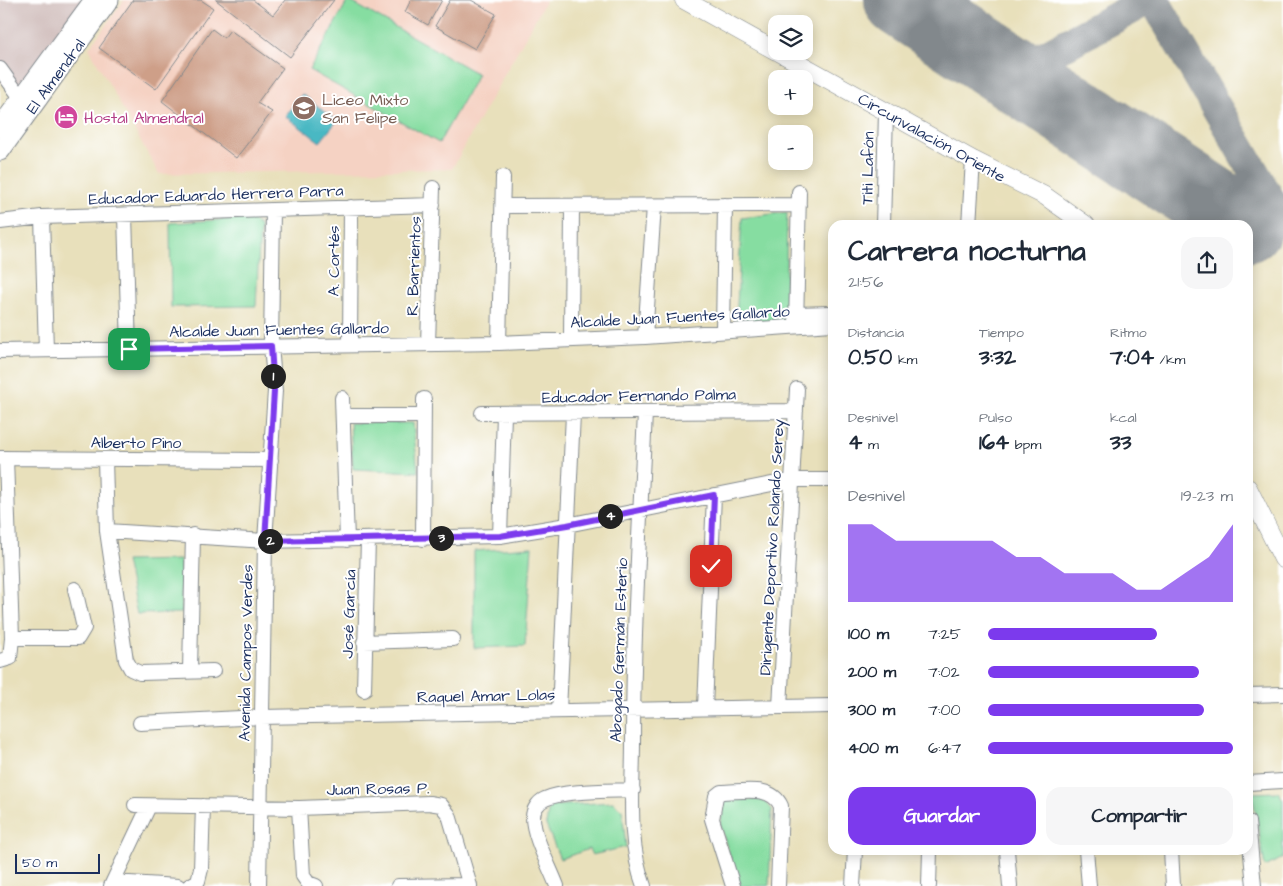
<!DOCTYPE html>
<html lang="es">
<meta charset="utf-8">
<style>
body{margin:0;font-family:"Architects Daughter",sans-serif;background:#f6f6f7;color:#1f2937;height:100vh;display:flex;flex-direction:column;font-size:19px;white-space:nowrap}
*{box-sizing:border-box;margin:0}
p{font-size:16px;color:#747a83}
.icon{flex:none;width:28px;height:28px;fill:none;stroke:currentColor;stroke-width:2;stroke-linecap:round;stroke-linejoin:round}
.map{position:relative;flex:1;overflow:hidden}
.details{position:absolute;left:828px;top:220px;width:425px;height:635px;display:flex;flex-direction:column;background:#fff;border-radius:15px;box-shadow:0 2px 12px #0003}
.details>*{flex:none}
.buttons{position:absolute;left:768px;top:15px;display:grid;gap:10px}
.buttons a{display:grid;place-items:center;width:45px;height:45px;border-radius:10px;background:#fff;box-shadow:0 2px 12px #0003;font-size:25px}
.scale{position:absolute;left:15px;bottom:12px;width:85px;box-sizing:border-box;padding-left:5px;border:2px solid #1b2f5e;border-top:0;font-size:14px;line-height:18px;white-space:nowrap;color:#1b2f5e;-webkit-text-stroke:4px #fff;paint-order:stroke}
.pin{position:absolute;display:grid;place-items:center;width:42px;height:42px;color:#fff;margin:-21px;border-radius:10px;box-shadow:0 2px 8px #0006}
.km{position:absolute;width:25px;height:25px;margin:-12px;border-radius:50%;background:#222;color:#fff;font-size:14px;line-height:25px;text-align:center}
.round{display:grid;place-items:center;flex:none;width:52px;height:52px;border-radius:15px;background:#f6f6f7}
.headline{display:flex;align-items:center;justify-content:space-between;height:85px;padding:0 20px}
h1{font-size:28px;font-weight:700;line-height:38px}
.stats{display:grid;grid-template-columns:repeat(3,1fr);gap:8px;height:85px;padding:5px 20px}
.stats div{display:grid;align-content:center}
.stats b{font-size:21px;font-weight:700}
.stats small{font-size:14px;font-weight:400}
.stats p{font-size:14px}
.chart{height:140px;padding:10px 20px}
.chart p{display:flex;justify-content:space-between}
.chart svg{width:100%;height:90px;margin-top:5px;fill:#7c3aed;opacity:.7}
.primary-button{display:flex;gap:10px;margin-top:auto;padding:10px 20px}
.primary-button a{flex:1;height:58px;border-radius:15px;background:#7c3aed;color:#fff;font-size:20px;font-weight:700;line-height:58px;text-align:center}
.primary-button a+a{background:#f6f6f7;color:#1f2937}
ul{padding:0 20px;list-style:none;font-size:16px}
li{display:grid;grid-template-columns:80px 60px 1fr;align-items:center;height:38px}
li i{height:12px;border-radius:6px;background:#7c3aed}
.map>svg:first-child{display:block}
</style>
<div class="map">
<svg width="1283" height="886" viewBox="0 0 1283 886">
<rect width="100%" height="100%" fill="#fff"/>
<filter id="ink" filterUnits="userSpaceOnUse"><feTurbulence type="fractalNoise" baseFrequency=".02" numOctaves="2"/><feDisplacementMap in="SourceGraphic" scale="10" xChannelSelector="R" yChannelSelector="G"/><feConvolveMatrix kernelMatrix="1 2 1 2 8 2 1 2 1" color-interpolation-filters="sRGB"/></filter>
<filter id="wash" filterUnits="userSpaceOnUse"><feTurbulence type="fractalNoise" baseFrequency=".0096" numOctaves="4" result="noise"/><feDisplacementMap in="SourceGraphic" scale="20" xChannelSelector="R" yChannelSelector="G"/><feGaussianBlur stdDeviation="1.12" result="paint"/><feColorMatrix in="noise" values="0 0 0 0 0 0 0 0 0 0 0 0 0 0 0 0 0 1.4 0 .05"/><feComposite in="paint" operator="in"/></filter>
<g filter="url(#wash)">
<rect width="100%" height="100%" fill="#e8e0bb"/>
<path fill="#f5d2c3" d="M 124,0 L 546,0 L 452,169 L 159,174 L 89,48 Z"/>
<path fill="#d1bfbd" d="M 0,0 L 84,0 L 15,100 L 0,80 Z"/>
<path fill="#86dda1" stroke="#508680" d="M 348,0 L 478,74 L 439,143 L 309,70 Z
M 787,212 L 785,323 L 736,322 L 742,218 Z
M 250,218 L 260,226 L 256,306 L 171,307 L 170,223 Z
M 350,423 L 413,423 L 418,472 L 353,469 Z
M 532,547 L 525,646 L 474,648 L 474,551 Z
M 180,560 L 182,613 L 137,614 L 126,561 Z
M 1278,792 L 1283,799 L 1283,858 L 1265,867 L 1252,793 Z
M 725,799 L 763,800 L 772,809 L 769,886 L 740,886 L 720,826 Z
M 613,802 L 622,810 L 626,847 L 592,855 L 589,849 L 560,859 L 546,825 L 549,806 Z"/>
<path fill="#4ab8c3" stroke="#327490" d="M 302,94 L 337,121 L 320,142 L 285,116 Z"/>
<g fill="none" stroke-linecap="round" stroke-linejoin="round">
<path stroke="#82888c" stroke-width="31" d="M 1154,0 L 1283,222
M 1013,73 L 1148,0"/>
<path stroke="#82888c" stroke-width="76" d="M 902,0 L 1245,225"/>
</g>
<g id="blocks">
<path fill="#ce9f88" d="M 133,0 L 201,0 L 213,8 L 156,89 L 99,48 Z
M 216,0 L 253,0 L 273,15 L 285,0 L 334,0 L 290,57 Z
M 411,0 L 442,0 L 428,25 L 405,12 Z
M 450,0 L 471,0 L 496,14 L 475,49 L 435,26 Z
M 212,29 L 224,38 L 230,30 L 283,68 L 257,103 L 272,112 L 236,158 L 162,101 Z"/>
</g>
</g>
<g filter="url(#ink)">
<use href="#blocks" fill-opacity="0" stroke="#82888c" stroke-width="1"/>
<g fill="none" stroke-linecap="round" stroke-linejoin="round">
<g stroke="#82888c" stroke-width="16">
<path id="minor" d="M 0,69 L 21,98
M 503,206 L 799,205
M 125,215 L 129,349
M 42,217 L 46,350
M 0,222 L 42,217 L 433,205
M 883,225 L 886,112
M 969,225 L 973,160
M 796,314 L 832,313
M 796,326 L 799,192
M 723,331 L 725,205
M 645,337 L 654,206
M 571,340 L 572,206
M 499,343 L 503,177
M 428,344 L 433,188
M 350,345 L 351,207
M 0,351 L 499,343 L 645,337 L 832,324
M 342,398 L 347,540
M 482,413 L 796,411
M 343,416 L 424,416
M 0,458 L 271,460
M 105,459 L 107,531 L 126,660 L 131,669 L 140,673 L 213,671
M 107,531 L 265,541 L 500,536 L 567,525 L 792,480 L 832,480
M 500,536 L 504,414
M 423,539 L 424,399
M 12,638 L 78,638 L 84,628 L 75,589
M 364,642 L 453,639
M 0,661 L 10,658 L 12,638 L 6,458
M 190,670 L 193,535
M 364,690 L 368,539
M 1248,695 L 1283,694
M 780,707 L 797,389
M 705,708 L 714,495
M 559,711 L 573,414
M 140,723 L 261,717 L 832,706
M 1248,783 L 1283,781
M 135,805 L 299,808 L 429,803 L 441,805 L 449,815 L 470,886
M 299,808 L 303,876 L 308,883 L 316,886
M 1248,822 L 1254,886
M 1007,850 L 1010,886
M 1086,850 L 1089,886
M 1171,850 L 1173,886
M 113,882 L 178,886
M 111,886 L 149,806
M 189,886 L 198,881 L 201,869 L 203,806
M 259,886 L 265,541 L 275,391 L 271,346 L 273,210
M 398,886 L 470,885
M 557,886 C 550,867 533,837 533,817 C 533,810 538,802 545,799 C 563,790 612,791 633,790
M 644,886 C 627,841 633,791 633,743 C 633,633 640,523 645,413
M 733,886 L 712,819 L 716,796 L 721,792 C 742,792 771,784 781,806 L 778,886
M 853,886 L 855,850
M 929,886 L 930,850"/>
</g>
<g stroke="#82888c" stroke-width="19">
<path id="tertiary" d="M 684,0 L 776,51
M 777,51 L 973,160 L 1045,196 L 1086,225
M 1248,488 L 1283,559"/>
</g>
<g stroke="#82888c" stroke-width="21">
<path id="secondary" d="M 0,128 L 94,0
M 0,151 L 109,0"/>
</g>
<use href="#minor" stroke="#fff" stroke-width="14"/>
<use href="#tertiary" stroke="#fff" stroke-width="18"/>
<use href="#secondary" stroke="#fff" stroke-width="19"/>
</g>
</g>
<g fill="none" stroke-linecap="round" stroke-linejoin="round" filter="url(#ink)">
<g stroke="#fff" stroke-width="10">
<path id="route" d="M 129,349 L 271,346 L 274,391 L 265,541 L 500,536 L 567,525 L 714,495 L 711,566"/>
</g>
<use href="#route" stroke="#7c3aed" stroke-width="6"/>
</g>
<defs>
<g id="school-disc" transform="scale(1.25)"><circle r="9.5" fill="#8d6e63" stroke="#fff"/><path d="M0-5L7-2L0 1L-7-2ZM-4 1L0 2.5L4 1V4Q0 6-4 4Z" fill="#fff"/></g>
<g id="hotel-disc" transform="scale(1.25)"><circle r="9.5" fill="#d1479c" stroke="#fff"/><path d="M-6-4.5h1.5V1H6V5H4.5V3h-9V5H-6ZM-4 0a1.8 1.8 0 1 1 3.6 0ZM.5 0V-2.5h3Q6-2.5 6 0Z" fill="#fff"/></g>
</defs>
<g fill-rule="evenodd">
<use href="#school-disc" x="304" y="108"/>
<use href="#hotel-disc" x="66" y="117"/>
</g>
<g text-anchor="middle" stroke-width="4" stroke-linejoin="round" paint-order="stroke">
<g font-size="16" fill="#1b2f5e" stroke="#fff">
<text transform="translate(55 76) rotate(-54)" y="6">El Almendral</text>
<text transform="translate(932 137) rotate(29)" y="6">Circunvalación Oriente</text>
<text transform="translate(867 168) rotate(-89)" y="6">Titi Lafón</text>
<text transform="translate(216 194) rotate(-2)" y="6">Educador Eduardo Herrera Parra</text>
<text transform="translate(333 261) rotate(-90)" y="6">A. Cortés</text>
<text transform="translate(413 266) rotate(-88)" y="6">R. Barrientos</text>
<text transform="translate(680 316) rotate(-3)" y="6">Alcalde Juan Fuentes Gallardo</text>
<text transform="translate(279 329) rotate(-1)" y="6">Alcalde Juan Fuentes Gallardo</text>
<text transform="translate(639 395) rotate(-1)" y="6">Educador Fernando Palma</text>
<text x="136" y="448">Alberto Pino</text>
<text transform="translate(771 547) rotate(-87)" y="6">Dirigente Deportivo Rolando Serey</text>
<text transform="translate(348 614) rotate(-88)" y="6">José García</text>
<text transform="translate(618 650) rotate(-88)" y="6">Abogado Germán Esterio</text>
<text transform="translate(245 653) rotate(-89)" y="6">Avenida Campos Verdes</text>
<text transform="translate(486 695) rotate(-1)" y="6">Raquel Amar Lolas</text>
<text transform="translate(378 788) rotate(-1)" y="6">Juan Rosas P.</text>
</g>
<g font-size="16" fill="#785e54" stroke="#fff" text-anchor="start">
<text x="322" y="105">Liceo Mixto<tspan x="322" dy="18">San Felipe</tspan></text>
</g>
<g font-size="16" fill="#b23c85" stroke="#fff" text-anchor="start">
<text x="84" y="123">Hostal Almendral</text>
</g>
</g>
</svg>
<div class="buttons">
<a><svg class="icon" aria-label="layers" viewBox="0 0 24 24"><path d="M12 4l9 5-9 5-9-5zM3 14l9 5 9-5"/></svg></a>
<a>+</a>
<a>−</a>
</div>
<div class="scale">50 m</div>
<div class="pin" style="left:129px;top:349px;background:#1e9e55"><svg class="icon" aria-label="arrive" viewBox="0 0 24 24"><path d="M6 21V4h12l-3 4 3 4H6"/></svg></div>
<div class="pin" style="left:711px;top:566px;background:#d93025"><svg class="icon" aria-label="check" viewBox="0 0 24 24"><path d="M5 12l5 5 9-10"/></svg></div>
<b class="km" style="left:273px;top:376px">1</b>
<b class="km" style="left:270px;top:541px">2</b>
<b class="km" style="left:441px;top:538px">3</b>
<b class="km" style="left:610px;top:516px">4</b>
<section class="details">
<div class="headline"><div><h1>Carrera nocturna</h1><p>21:56</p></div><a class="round"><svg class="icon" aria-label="share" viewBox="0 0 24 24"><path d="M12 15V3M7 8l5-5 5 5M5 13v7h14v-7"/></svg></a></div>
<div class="stats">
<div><p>Distancia</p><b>0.50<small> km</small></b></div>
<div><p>Tiempo</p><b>3:32</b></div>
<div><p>Ritmo</p><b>7:04<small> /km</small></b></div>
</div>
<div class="stats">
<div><p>Desnivel</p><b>4<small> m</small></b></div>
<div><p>Pulso</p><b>164<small> bpm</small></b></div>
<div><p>kcal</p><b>33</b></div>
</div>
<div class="chart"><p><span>Desnivel</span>19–23 m</p>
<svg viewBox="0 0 160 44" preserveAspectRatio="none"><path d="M0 44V6L10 6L20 14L30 14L40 14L50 14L60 14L70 22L80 22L90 30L100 30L110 30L120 38L130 38L140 30L150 22L160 6V44z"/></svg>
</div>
<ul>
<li><b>100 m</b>7:25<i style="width:69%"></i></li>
<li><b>200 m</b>7:02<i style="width:86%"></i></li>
<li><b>300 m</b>7:00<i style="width:88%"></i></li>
<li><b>400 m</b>6:47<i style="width:100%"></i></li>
</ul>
<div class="primary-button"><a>Guardar</a><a>Compartir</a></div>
</section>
</div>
